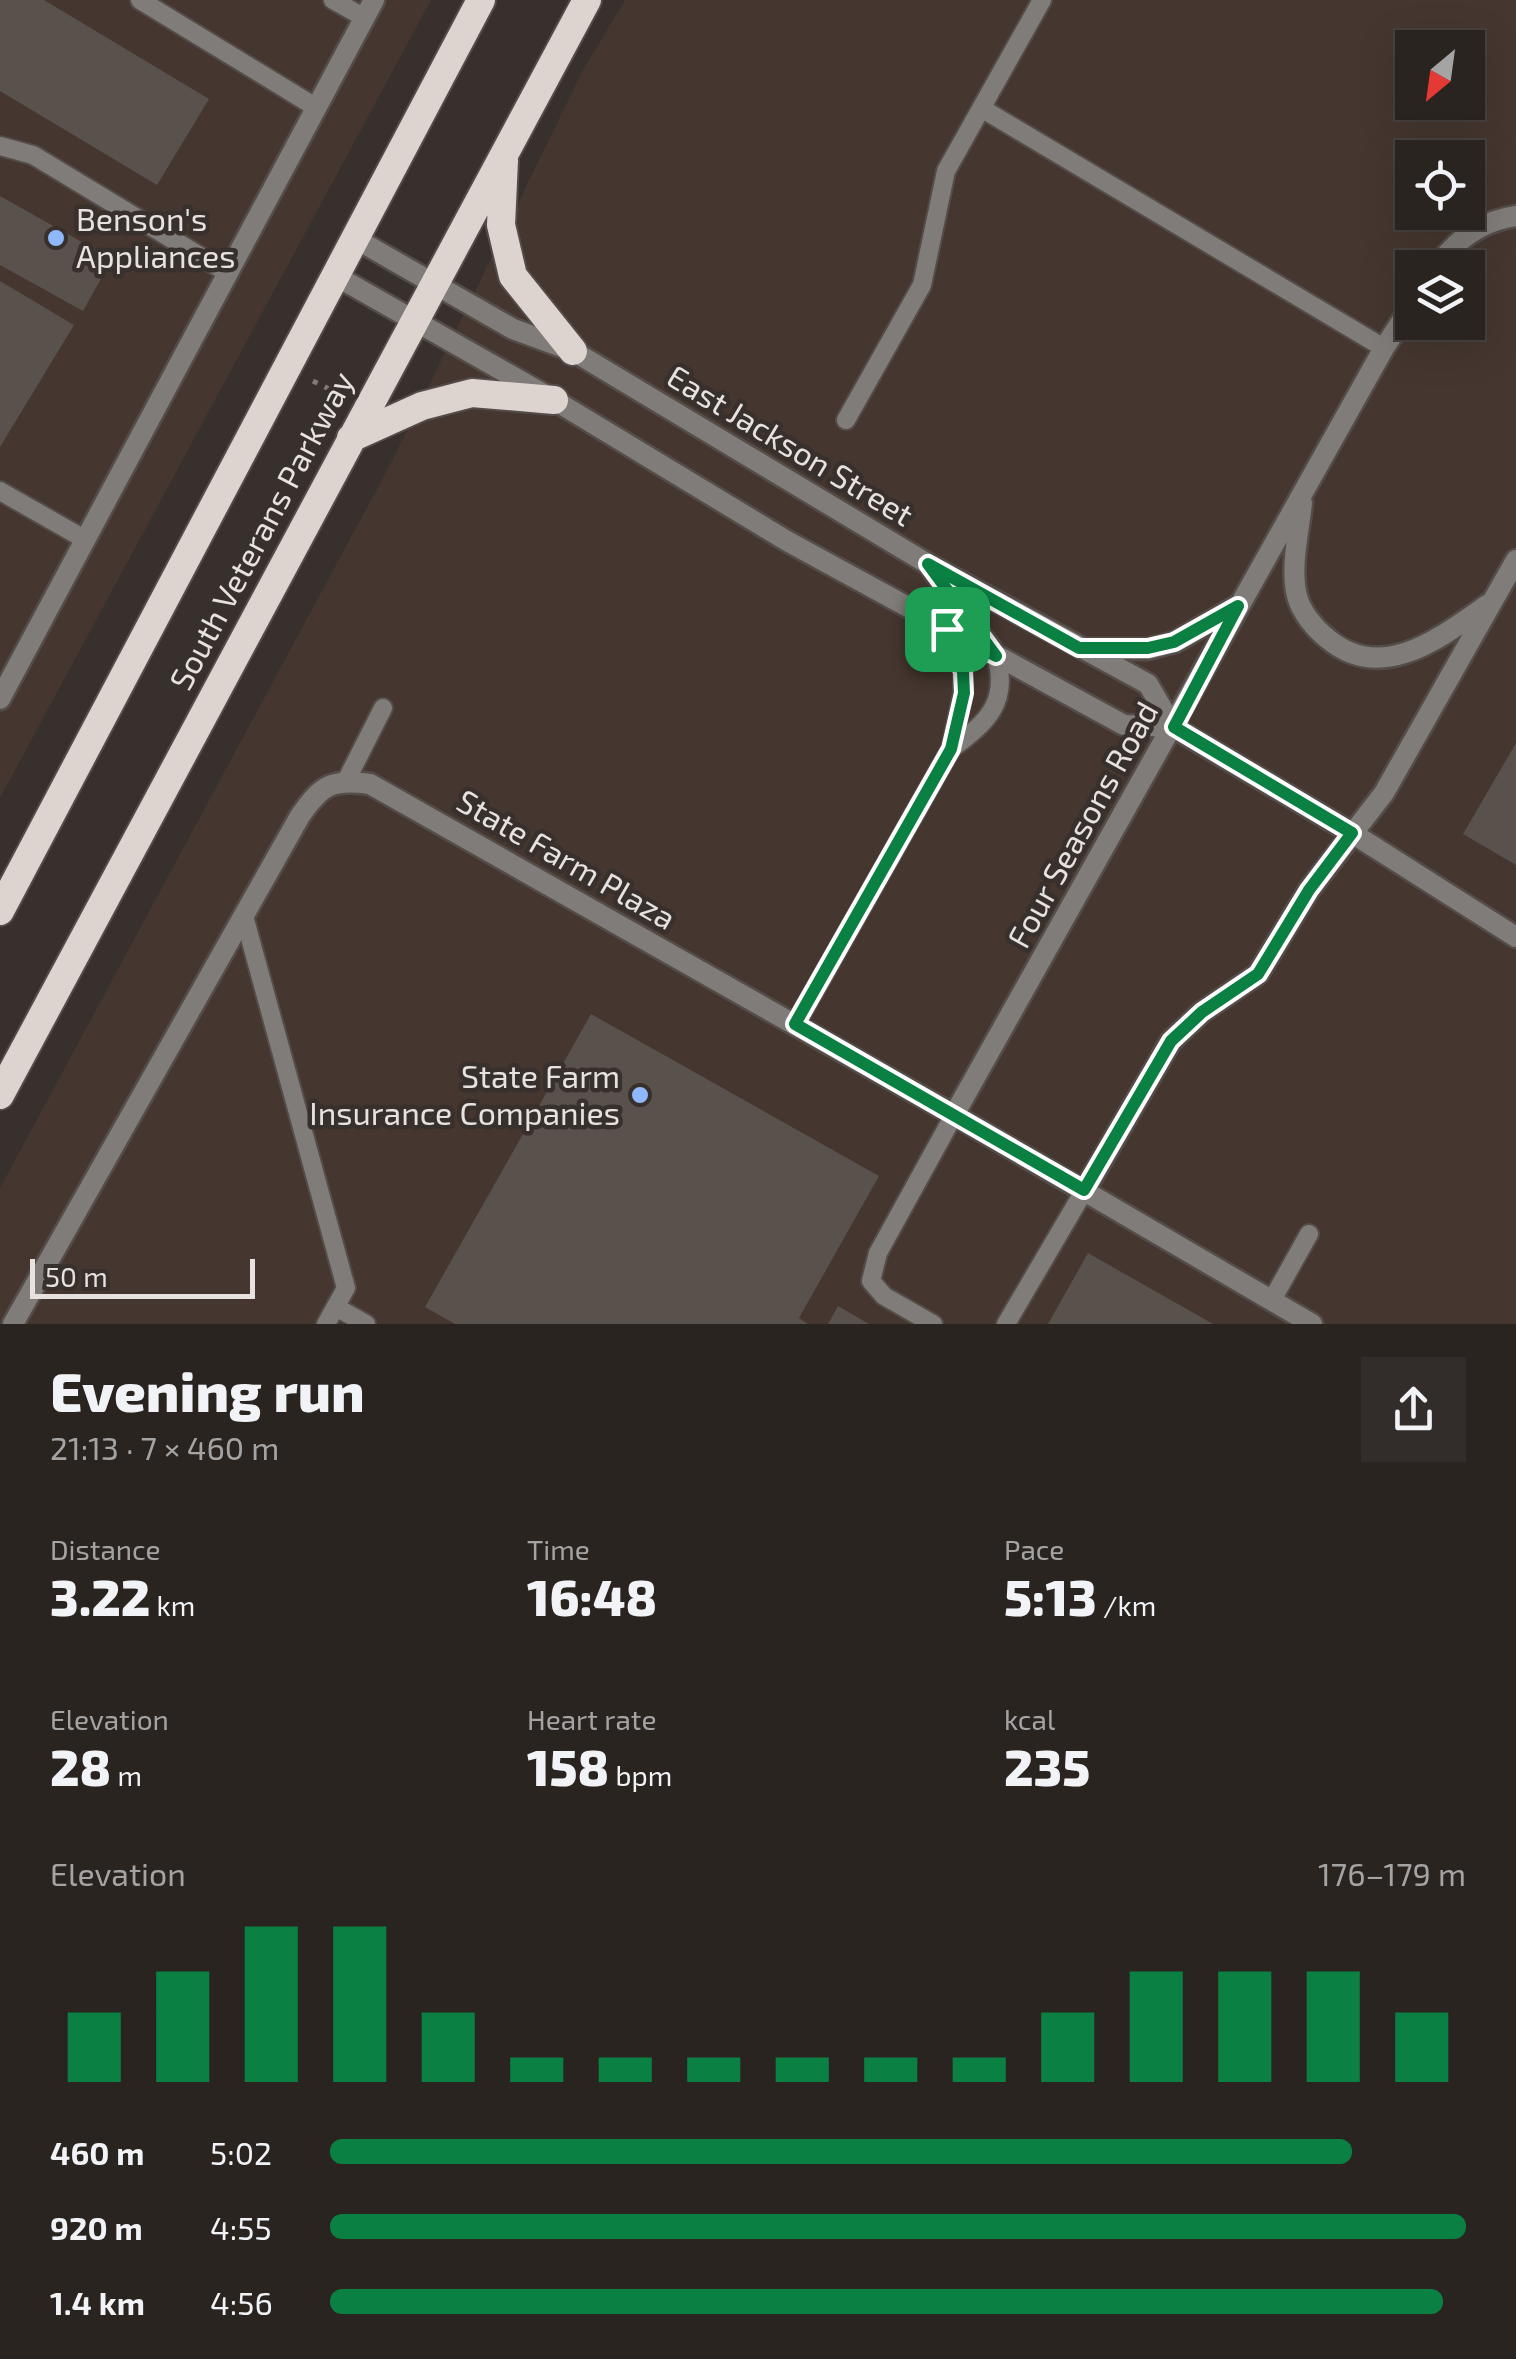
<!DOCTYPE html>
<meta charset="utf-8">
<style>
body{margin:0;font-family:"Exo 2",sans-serif;background:#322c2a;color:#f1f3f6;height:100vh;display:flex;flex-direction:column;font-size:38px;white-space:nowrap}
*{box-sizing:border-box;margin:0}
p{font-size:32px;color:#a5a4a5}
.icon{flex:none;width:55px;height:55px;fill:none;stroke:currentColor;stroke-width:2;stroke-linecap:round;stroke-linejoin:round}
.map{position:relative;height:1324px;overflow:hidden}
.side{display:flex;flex-direction:column;background:#2a2421;flex:1}
.side>*{flex:none}
.needle{width:65px;rotate:209deg}
.fabs{position:absolute;left:1395px;top:30px;display:grid;gap:20px}
.fabs a{display:grid;place-items:center;width:90px;height:90px;border-radius:0px;background:#2a2421;box-shadow:0 10px 40px #0002,0 0 0 2px #46413f;font-size:50px}
.scale{position:absolute;left:30px;bottom:25px;width:225px;box-sizing:border-box;padding-left:10px;border:5px solid #e7e1df;border-top:0;font-size:28px;line-height:35px;white-space:nowrap;color:#e7e1df;-webkit-text-stroke:8px #38302c;paint-order:stroke}
.pin{position:absolute;display:grid;place-items:center;width:85px;height:85px;color:#fff;margin:-42px;border-radius:20px;box-shadow:0 5px 15px #0006}
.round{display:grid;place-items:center;flex:none;width:105px;height:105px;border-radius:0px;background:#322c2a}
.headline{display:flex;align-items:center;justify-content:space-between;height:170px;padding:0 50px}
h1{font-size:55px;font-weight:800;line-height:75px}
.stats{display:grid;grid-template-columns:repeat(3,1fr);gap:15px;height:170px;padding:10px 50px}
.stats div{display:grid;align-content:center}
.stats b{font-size:50px;font-weight:800}
.stats small{font-size:28px;font-weight:400}
.stats p{font-size:28px}
.chart{height:280px;padding:20px 50px}
.chart p{display:flex;justify-content:space-between}
.chart svg{width:100%;height:180px;margin-top:10px;stroke:#0b8043;stroke-width:6}
ul{padding:0 50px;list-style:none;font-size:32px}
li{display:grid;grid-template-columns:160px 120px 1fr;align-items:center;height:75px}
li i{height:25px;border-radius:12px;background:#0b8043}
.map>svg:first-child{display:block}
</style>
<div class="map">
<svg width="1516" height="1324" viewBox="0 0 1516 1324">
<rect width="100%" height="100%" fill="#38302c"/>
<path fill="#45372f" fill-rule="evenodd" d="M 0,0 L 431,0 L 0,798 Z
M 625,0 L 1516,0 L 1516,1324 L 0,1324 L 0,1188 L 392,461 L 583,70 ZM 1412,48 L 1468,48 L 1468,102 L 1412,102 ZM 1412,158 L 1468,158 L 1468,212 L 1412,212 ZM 1412,268 L 1468,268 L 1468,322 L 1412,322 Z"/>
<path fill="#59514c" d="M 0,0 L 44,0 L 209,99 L 157,185 L 0,91 Z
M 0,196 L 112,259 L 83,311 L 0,265 Z
M 0,281 L 74,325 L 0,447 Z
M 1516,743 L 1516,865 L 1463,834 Z
M 591,1014 L 879,1176 L 799,1318 L 808,1324 L 455,1324 L 425,1307 Z
M 1088,1253 L 1213,1324 L 1048,1324 Z
M 838,1306 L 869,1324 L 828,1324 Z"/>
<g fill="none" stroke-linecap="round" stroke-linejoin="round">
<g stroke="#544c49" stroke-width="22">
<path id="service" d="M 140,0 L 317,108
M 333,0 L 365,18
M 981,108 L 1384,348
M 0,146 L 33,155 L 228,273
M 846,420 L 922,285 L 946,171 L 1042,0
M 0,491 L 86,540
M 951,749 C 986,723 1010,703 996,656
M 346,781 L 383,708
M 244,916 L 346,1288 L 326,1324
M 795,1025 L 951,749 L 963,693 L 963,672 L 947,629
M 1272,1300 L 1309,1234
M 336,1307 L 366,1324
M 933,1324 L 884,1296 L 871,1281 L 878,1253 L 954,1115
M 1006,1324 L 1084,1191"/>
</g>
<g stroke="#544c49" stroke-width="25">
<path id="minor" d="M 1436,268 C 1456,239 1482,221 1516,216
M 1302,503 C 1299,532 1290,567 1297,596 C 1301,612 1315,629 1328,639 C 1382,684 1440,638 1487,605
M 0,699 L 374,0
M 954,1115 L 1384,348 L 1412,305
M 1084,1191 L 1171,1041 L 1202,1012 L 1258,974 L 1309,890 L 1384,793 L 1516,560
M 13,1324 L 300,816 C 322,784 332,779 370,784 L 954,1115 L 1312,1324"/>
</g>
<g stroke="#544c49" stroke-width="25">
<path id="tertiary" d="M 356,239 L 513,329 L 573,351 L 928,564 L 1148,684 L 1173,727 L 1352,833 L 1516,937
M 336,276 L 554,400 L 787,541 L 1124,725 L 1173,727
M 932,569 L 992,650
M 1086,649 L 1148,649 L 1175,642 L 1237,606"/>
</g>
<g stroke="#544c49" stroke-width="32">
<path id="trunk" d="M 504,160 L 501,225 L 513,276 L 573,351
M 351,438 L 422,406 L 472,393 L 554,400
M 0,911 L 481,0
M 0,1095 L 587,0"/>
</g>
<path stroke="#817a77" stroke-width="5" stroke-dasharray="5 8" stroke-linecap="butt" d="M 313,381 L 333,391"/>
<use href="#service" stroke="#807c79" stroke-width="18"/>
<use href="#minor" stroke="#807c79" stroke-width="20"/>
<use href="#tertiary" stroke="#807c79" stroke-width="20"/>
<use href="#trunk" stroke="#ded4cf" stroke-width="28"/>
</g>
<g fill="none" stroke-linecap="round" stroke-linejoin="round">
<g stroke="#fff" stroke-width="20">
<path id="route" d="M 928,564 L 1079,648 L 1148,648 L 1174,642 L 1238,606 L 1174,727 L 1352,833 L 1309,890 L 1258,974 L 1202,1012 L 1171,1041 L 1084,1190 L 795,1024 L 951,749 L 964,693 L 963,672 L 947,629 L 996,656 Z"/>
</g>
<use href="#route" stroke="#0b8043" stroke-width="12"/>
</g>
<g fill="#8fb8fd" stroke="#38302c" stroke-width="4">
<circle cx="56" cy="238" r="10"/>
<circle cx="640" cy="1095" r="10"/>
</g>
<g text-anchor="middle" stroke-width="9" stroke-linejoin="round" paint-order="stroke">
<g font-size="32" fill="#e7e1df" stroke="#38302c" text-anchor="start">
<text x="76" y="231">Benson's<tspan x="76" dy="37">Appliances</tspan></text>
<text x="620" y="1088" text-anchor="end">State Farm<tspan x="620" dy="37">Insurance Companies</tspan></text>
</g>
<g font-size="32" fill="#e7e1df" stroke="#38302c">
<text transform="translate(790 446) rotate(31)" y="11">East Jackson Street</text>
<text transform="translate(262 531) rotate(-62)" y="11">South Veterans Parkway</text>
<text transform="translate(1083 825) rotate(-61)" y="11">Four Seasons Road</text>
<text transform="translate(566 860) rotate(30)" y="11">State Farm Plaza</text>
</g>
</g>
</svg>
<div class="fabs">
<a><svg class="needle" viewBox="-14 -14 28 28"><path d="M0-13l5 13h-10z" fill="#e53935"/><path d="M0 13l5-13h-10z" fill="#a5a4a5"/></svg></a>
<a><svg class="icon" aria-label="locate" viewBox="0 0 24 24"><circle cx="12" cy="12" r="6"/><path d="M12 2v4M12 18v4M2 12h4M18 12h4"/></svg></a>
<a><svg class="icon" aria-label="layers" viewBox="0 0 24 24"><path d="M12 4l9 5-9 5-9-5zM3 14l9 5 9-5"/></svg></a>
</div>
<div class="scale">50 m</div>
<div class="pin" style="left:947px;top:629px;background:#1e9e55"><svg class="icon" aria-label="arrive" viewBox="0 0 24 24"><path d="M6 21V4h12l-3 4 3 4H6"/></svg></div>
</div>
<section class="side">
<div class="headline"><div><h1>Evening run</h1><p>21:13 · 7 × 460 m</p></div><a class="round"><svg class="icon" aria-label="share" viewBox="0 0 24 24"><path d="M12 15V3M7 8l5-5 5 5M5 13v7h14v-7"/></svg></a></div>
<div class="stats">
<div><p>Distance</p><b>3.22<small> km</small></b></div>
<div><p>Time</p><b>16:48</b></div>
<div><p>Pace</p><b>5:13<small> /km</small></b></div>
</div>
<div class="stats">
<div><p>Elevation</p><b>28<small> m</small></b></div>
<div><p>Heart rate</p><b>158<small> bpm</small></b></div>
<div><p>kcal</p><b>235</b></div>
</div>
<div class="chart"><p><span>Elevation</span>176–179 m</p>
<svg viewBox="0 0 160 44" preserveAspectRatio="none"><path d="M5 44V27M15 44V17M25 44V6M35 44V6M45 44V27M55 44V38M65 44V38M75 44V38M85 44V38M95 44V38M105 44V38M115 44V27M125 44V17M135 44V17M145 44V17M155 44V27"/></svg>
</div>
<ul>
<li><b>460 m</b>5:02<i style="width:90%"></i></li>
<li><b>920 m</b>4:55<i style="width:100%"></i></li>
<li><b>1.4 km</b>4:56<i style="width:98%"></i></li>
</ul>
</section>
